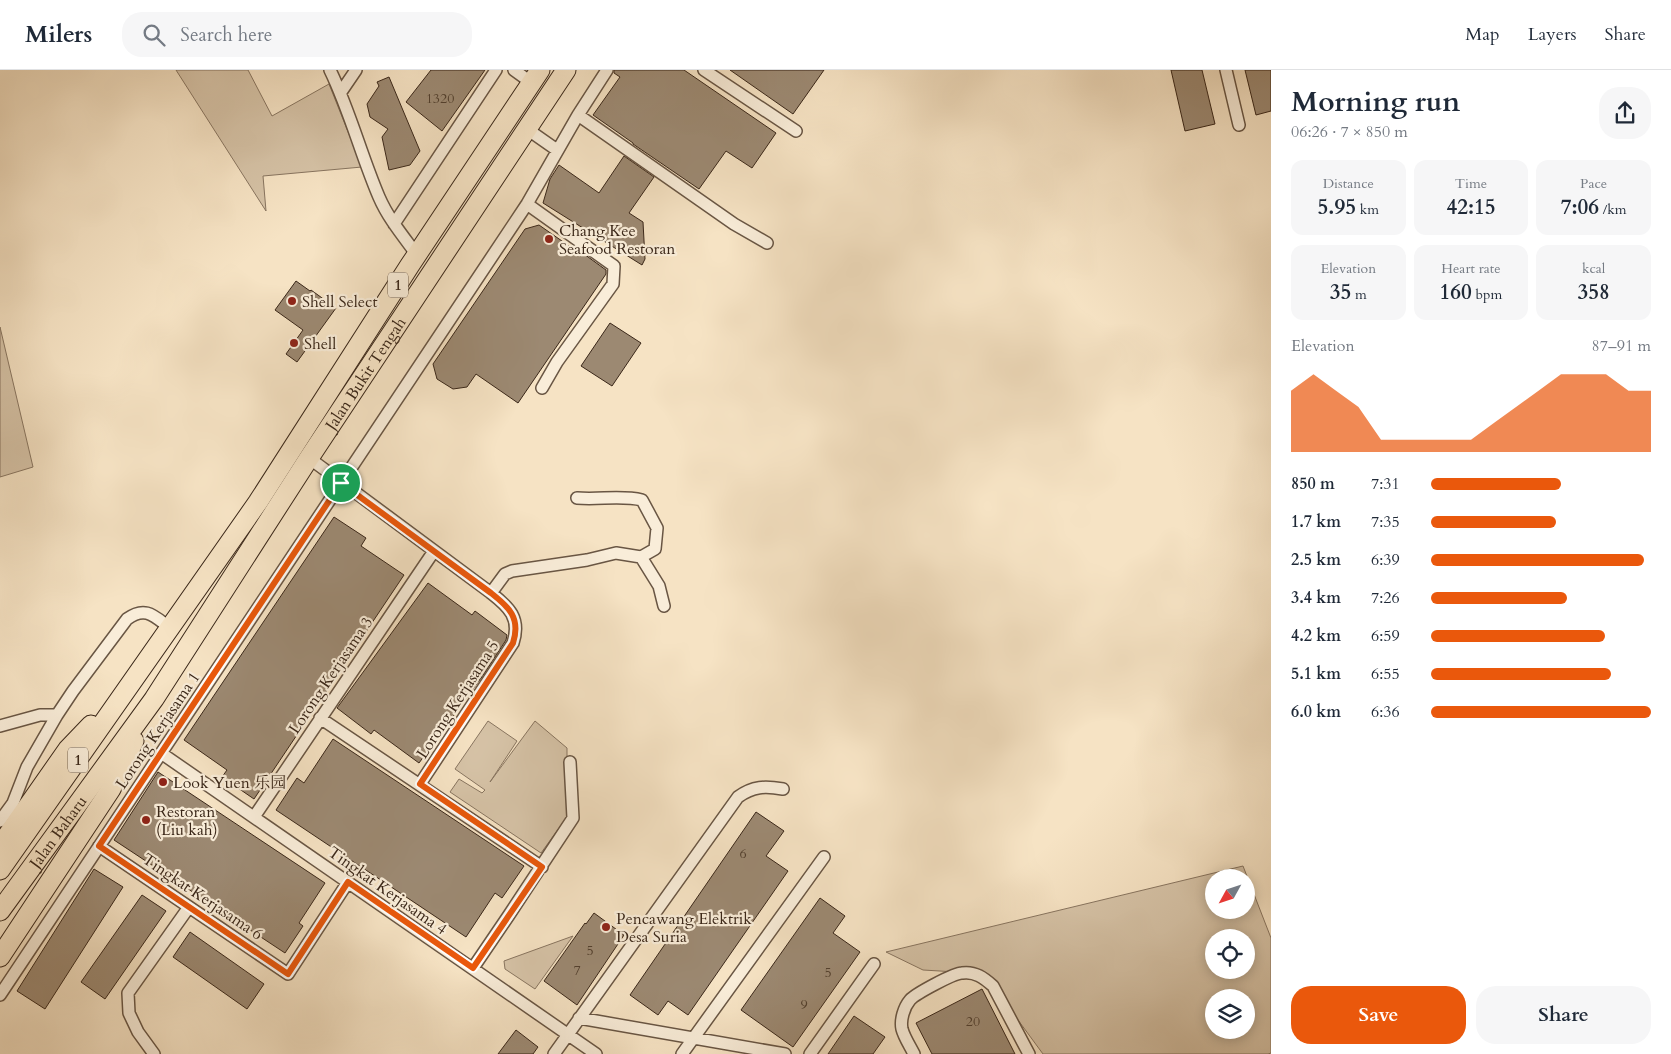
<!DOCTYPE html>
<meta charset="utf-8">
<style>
body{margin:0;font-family:Cardo,"Noto Serif SC",serif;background:#f6f6f7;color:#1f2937;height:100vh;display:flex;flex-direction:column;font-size:19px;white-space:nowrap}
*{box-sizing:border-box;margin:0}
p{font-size:16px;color:#747a83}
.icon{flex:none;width:28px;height:28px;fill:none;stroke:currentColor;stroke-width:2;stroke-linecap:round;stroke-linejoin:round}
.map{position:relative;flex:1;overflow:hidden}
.details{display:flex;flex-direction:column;background:#fff;width:400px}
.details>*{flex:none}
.needle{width:32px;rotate:230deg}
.buttons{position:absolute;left:1205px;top:799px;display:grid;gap:10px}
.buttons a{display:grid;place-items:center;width:50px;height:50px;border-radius:50%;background:#fff;box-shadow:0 2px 12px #0003;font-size:25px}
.pin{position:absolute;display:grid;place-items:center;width:42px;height:42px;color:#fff;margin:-21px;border:2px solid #fff;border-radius:50%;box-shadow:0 1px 5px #0007}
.round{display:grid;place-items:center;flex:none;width:52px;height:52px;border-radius:20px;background:#f6f6f7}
.overview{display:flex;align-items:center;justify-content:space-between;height:85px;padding:0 20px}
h1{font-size:28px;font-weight:700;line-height:38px}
.metrics{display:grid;grid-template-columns:repeat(3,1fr);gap:8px;height:85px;padding:5px 20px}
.metrics div{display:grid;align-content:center;border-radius:12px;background:#f6f6f7;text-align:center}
.metrics b{font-size:21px;font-weight:700}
.metrics small{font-size:14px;font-weight:400}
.metrics p{font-size:14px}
.chart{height:140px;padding:10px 20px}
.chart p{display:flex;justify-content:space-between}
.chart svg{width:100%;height:90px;margin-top:5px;fill:#ea580c;opacity:.7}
.primary-button{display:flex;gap:10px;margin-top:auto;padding:10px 20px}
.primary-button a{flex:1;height:58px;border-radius:20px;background:#ea580c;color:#fff;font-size:20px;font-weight:700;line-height:58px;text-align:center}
.primary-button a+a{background:#f6f6f7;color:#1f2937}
ul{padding:0 20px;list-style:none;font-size:16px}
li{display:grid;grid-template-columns:80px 60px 1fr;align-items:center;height:38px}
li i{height:12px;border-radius:6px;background:#ea580c}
header{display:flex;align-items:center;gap:30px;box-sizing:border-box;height:70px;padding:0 25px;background:#fff;border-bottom:1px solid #e0e1e3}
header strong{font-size:24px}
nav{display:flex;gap:28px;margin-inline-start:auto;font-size:18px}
.search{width:350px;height:45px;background:#f6f6f7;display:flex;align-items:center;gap:12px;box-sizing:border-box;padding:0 18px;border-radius:20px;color:#747a83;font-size:19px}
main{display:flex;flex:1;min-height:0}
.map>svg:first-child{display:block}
</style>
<header>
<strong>Milers</strong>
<div class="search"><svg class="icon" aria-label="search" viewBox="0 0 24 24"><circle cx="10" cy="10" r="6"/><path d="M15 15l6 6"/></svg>Search here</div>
<nav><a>Map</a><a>Layers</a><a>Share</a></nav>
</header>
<main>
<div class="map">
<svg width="1271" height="984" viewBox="0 0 1271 984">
<rect width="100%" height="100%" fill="#f6e3c4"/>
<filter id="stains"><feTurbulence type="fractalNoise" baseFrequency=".004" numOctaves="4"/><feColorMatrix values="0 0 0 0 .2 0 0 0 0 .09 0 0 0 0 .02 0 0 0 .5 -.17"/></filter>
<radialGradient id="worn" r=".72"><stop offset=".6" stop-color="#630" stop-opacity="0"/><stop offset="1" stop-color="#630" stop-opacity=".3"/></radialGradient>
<path fill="#d6c3a7" stroke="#887560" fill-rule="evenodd" d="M 176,0 L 248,0 L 272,46 L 329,14 L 362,97 L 263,106 L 266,141 Z
M 0,257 L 33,397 L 0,407 Z
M 488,651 L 517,671 L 490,712 L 535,651 L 567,678 L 567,747 L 541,783 L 450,722 L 459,709 L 482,723 L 485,720 L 455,699 Z
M 1243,796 L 1271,868 L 1271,983 L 1268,984 L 1043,984 L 993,916 L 973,903 L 923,900 L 886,882 ZM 1214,808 L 1246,808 L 1246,840 L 1214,840 ZM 1214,868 L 1246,868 L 1246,900 L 1214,900 ZM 1214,928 L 1246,928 L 1246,960 L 1214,960 Z
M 573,866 L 535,919 L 505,899 L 504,891 Z"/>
<path fill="#9c8972" stroke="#3a2719" d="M 431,0 L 485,0 L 442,61 L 406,32 Z
M 614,0 L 684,0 L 776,63 L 752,98 L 726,81 L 699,119 L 633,74 L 633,73 L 593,45 L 620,7 L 614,3 Z
M 730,0 L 824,0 L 793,44 Z
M 1171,0 L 1202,0 L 1215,54 L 1185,61 Z
M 1245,0 L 1271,0 L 1271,41 L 1256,45 Z
M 389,7 L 420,81 L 410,95 L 389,100 L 382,67 L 388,59 L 370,47 L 367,34 L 379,16 L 377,12 Z
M 624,86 L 654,107 L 629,143 L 643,152 L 645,189 L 642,195 L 543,133 L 550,109 L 559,95 L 599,123 Z
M 539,155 L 572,178 L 573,176 L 606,200 L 606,204 L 518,333 L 476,304 L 467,317 L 453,319 L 437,309 L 433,294 L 525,159 Z
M 296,211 L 310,221 L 311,220 L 336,238 L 297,292 L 286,284 L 303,260 L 275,240 Z
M 610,253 L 641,273 L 612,316 L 581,296 Z
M 334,447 L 366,468 L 361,476 L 404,505 L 254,729 L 222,707 L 227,700 L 184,670 Z
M 428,513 L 472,545 L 475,541 L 507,565 L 506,570 L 484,604 L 419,693 L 374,660 L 371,664 L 337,638 Z
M 333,669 L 524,796 L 502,828 L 495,823 L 466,867 L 276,740 L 297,708 L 304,713 Z
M 158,702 L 325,813 L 299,853 L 303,856 L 285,883 L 114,770 Z
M 756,742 L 784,761 L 766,786 L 788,801 L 688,945 L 668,931 L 658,945 L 630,925 Z
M 94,799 L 123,817 L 45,939 L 17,921 Z
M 142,825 L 166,841 L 105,929 L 81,912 Z
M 820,828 L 845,846 L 833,863 L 860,882 L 793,977 L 741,940 Z
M 594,843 L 624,865 L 577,935 L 544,911 L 585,853 L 586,854 Z
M 190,862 L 264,914 L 247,939 L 173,887 Z
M 982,919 L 1015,984 L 932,984 L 916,953 Z
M 854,946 L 885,967 L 873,984 L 828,984 Z
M 516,960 L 538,977 L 533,984 L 498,984 Z"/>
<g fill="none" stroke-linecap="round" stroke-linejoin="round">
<g stroke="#695644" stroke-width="14">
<path id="minor" d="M 330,0 C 350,41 361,85 379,127 C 388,148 403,166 417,185
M 514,0 L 532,13
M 704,0 L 796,61
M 1226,0 L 1239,55
M 341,22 L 356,0
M 578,45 L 734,154 L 767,173
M 527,59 L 557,80
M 527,134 L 614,196 L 613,214 L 557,292 L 542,318
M 394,154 L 496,0
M 309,388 L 491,523 C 509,537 521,548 513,573 L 420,714
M 641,487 L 659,516 L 664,536
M 491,523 L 505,504 L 512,501 L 587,490 L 616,483 L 641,487 L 655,479 L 657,458 L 642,430 C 621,425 599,430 577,428
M 320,648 L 542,797
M 0,656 L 40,645 L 57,645
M 161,683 L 596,984
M 254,747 L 434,481
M 0,751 L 13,733 L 27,697 L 57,645 L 73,621 L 127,549 C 146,535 155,547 170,558
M 99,776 L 288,904 L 348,812
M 473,898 L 509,845 L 573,748 L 570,692
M 0,925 L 527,134 L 578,45 L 607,0
M 579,948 L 785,984
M 154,984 L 138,962 L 129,943 L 128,923 L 189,837
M 554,984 L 738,727 C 753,716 765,716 783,719
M 682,984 L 824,787
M 810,984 L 874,894
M 914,984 C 910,976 904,967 902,959 C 900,950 904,937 910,930 C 915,924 954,903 962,903 C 975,901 984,908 993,916 L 1029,984"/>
</g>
<g stroke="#3a2719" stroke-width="21">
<g id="trunk">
<path d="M 0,776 L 68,679 L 91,655"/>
<path d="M 0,800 L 258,432 L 410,195 L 540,0"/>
<path id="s1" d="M 0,841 L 154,629 L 309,388 L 566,0"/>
<path d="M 0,887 L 111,719 L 134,671"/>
</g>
</g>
<use href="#minor" stroke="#f9edd9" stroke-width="11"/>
<use href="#trunk" stroke="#f6e3c4" stroke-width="19"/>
</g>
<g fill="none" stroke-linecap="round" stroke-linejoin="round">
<g stroke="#fff" stroke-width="10">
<path id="route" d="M 341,413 L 491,523 C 509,537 521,548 513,573 L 420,714 L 542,797 L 473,898 L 348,812 L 288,904 L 99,776 Z"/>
</g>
<use href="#route" stroke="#ea580c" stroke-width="6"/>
</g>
<g fill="#8f2418" stroke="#f9edd9" stroke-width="2">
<circle cx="549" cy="169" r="5"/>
<circle cx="292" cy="231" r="5"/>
<circle cx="294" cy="273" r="5"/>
<circle cx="163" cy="712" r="5"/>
<circle cx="146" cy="750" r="5"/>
<circle cx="606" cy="857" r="5"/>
</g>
<g text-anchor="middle" stroke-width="4.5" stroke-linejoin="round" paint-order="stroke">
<g font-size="14" fill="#52402f">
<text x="440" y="33">1320</text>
<text x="743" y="788">6</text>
<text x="590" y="885">5</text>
<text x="577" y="905">7</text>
<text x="828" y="907">5</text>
<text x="804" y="939">9</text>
<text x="973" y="956">20</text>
</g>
<g fill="#f9edd9" stroke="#736253" stroke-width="1">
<rect x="388" y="202.5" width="20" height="25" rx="4"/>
<rect x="68" y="677.5" width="20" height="25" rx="4"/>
</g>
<g font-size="15" font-weight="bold" fill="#3a2719">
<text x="398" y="220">1</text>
<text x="78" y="695">1</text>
</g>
<g font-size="16" fill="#3a2719" stroke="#f9edd9" text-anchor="start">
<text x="559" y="166">Chang Kee<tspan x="559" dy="18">Seafood Restoran</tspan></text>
<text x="302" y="237">Shell Select</text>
<text x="304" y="279">Shell</text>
<text x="173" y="718">Look Yuen 乐园</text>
<text x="156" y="747">Restoran<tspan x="156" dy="18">(Liu kah)</tspan></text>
<text x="616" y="854">Pencawang Elektrik<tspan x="616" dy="18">Desa Suria</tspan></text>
</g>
<g font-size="16" fill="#3a2719" stroke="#f9edd9">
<text dy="6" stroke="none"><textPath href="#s1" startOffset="650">Jalan Bukit Tengah</textPath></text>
<text transform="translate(330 605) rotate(-56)" y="6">Lorong Kerjasama 3</text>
<text transform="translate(457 629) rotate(-57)" y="6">Lorong Kerjasama 5</text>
<text transform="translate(157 660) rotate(-56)" y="6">Lorong Kerjasama 1</text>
<text dy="6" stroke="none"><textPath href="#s1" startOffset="98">Jalan Baharu</textPath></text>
<text transform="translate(388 820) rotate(35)" y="6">Tingkat Kerjasama 4</text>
<text transform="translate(203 826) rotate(34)" y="6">Tingkat Kerjasama 6</text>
</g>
</g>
<rect width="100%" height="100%" filter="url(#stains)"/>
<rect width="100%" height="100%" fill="url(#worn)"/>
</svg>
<div class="buttons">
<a><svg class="needle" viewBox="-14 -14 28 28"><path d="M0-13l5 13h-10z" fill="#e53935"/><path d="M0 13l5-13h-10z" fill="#747a83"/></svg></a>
<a><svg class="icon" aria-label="locate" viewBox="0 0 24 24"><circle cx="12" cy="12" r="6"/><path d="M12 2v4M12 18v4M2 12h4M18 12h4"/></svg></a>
<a><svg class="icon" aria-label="layers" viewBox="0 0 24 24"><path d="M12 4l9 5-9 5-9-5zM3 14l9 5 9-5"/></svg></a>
</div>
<div class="pin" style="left:341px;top:413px;background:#1e9e55"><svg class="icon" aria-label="arrive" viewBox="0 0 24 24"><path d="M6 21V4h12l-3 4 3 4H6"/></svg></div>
</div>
<section class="details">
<div class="overview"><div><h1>Morning run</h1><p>06:26 · 7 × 850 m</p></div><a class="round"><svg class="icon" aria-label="share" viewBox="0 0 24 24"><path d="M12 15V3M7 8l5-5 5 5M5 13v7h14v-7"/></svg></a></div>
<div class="metrics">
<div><p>Distance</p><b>5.95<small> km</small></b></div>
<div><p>Time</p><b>42:15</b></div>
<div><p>Pace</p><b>7:06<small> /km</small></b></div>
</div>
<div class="metrics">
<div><p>Elevation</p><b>35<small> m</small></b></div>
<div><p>Heart rate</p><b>160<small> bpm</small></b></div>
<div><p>kcal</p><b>358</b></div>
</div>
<div class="chart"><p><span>Elevation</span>87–91 m</p>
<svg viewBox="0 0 160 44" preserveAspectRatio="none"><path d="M0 44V14L10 6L20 14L30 22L40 38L50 38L60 38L70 38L80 38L90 30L100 22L110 14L120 6L130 6L140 6L150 14L160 14V44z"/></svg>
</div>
<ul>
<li><b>850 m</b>7:31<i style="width:59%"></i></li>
<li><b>1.7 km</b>7:35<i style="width:57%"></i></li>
<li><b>2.5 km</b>6:39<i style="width:97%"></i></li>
<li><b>3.4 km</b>7:26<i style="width:62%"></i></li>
<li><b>4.2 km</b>6:59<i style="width:79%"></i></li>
<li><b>5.1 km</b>6:55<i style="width:82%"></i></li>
<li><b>6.0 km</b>6:36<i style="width:100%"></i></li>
</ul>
<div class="primary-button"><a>Save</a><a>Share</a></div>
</section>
</main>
